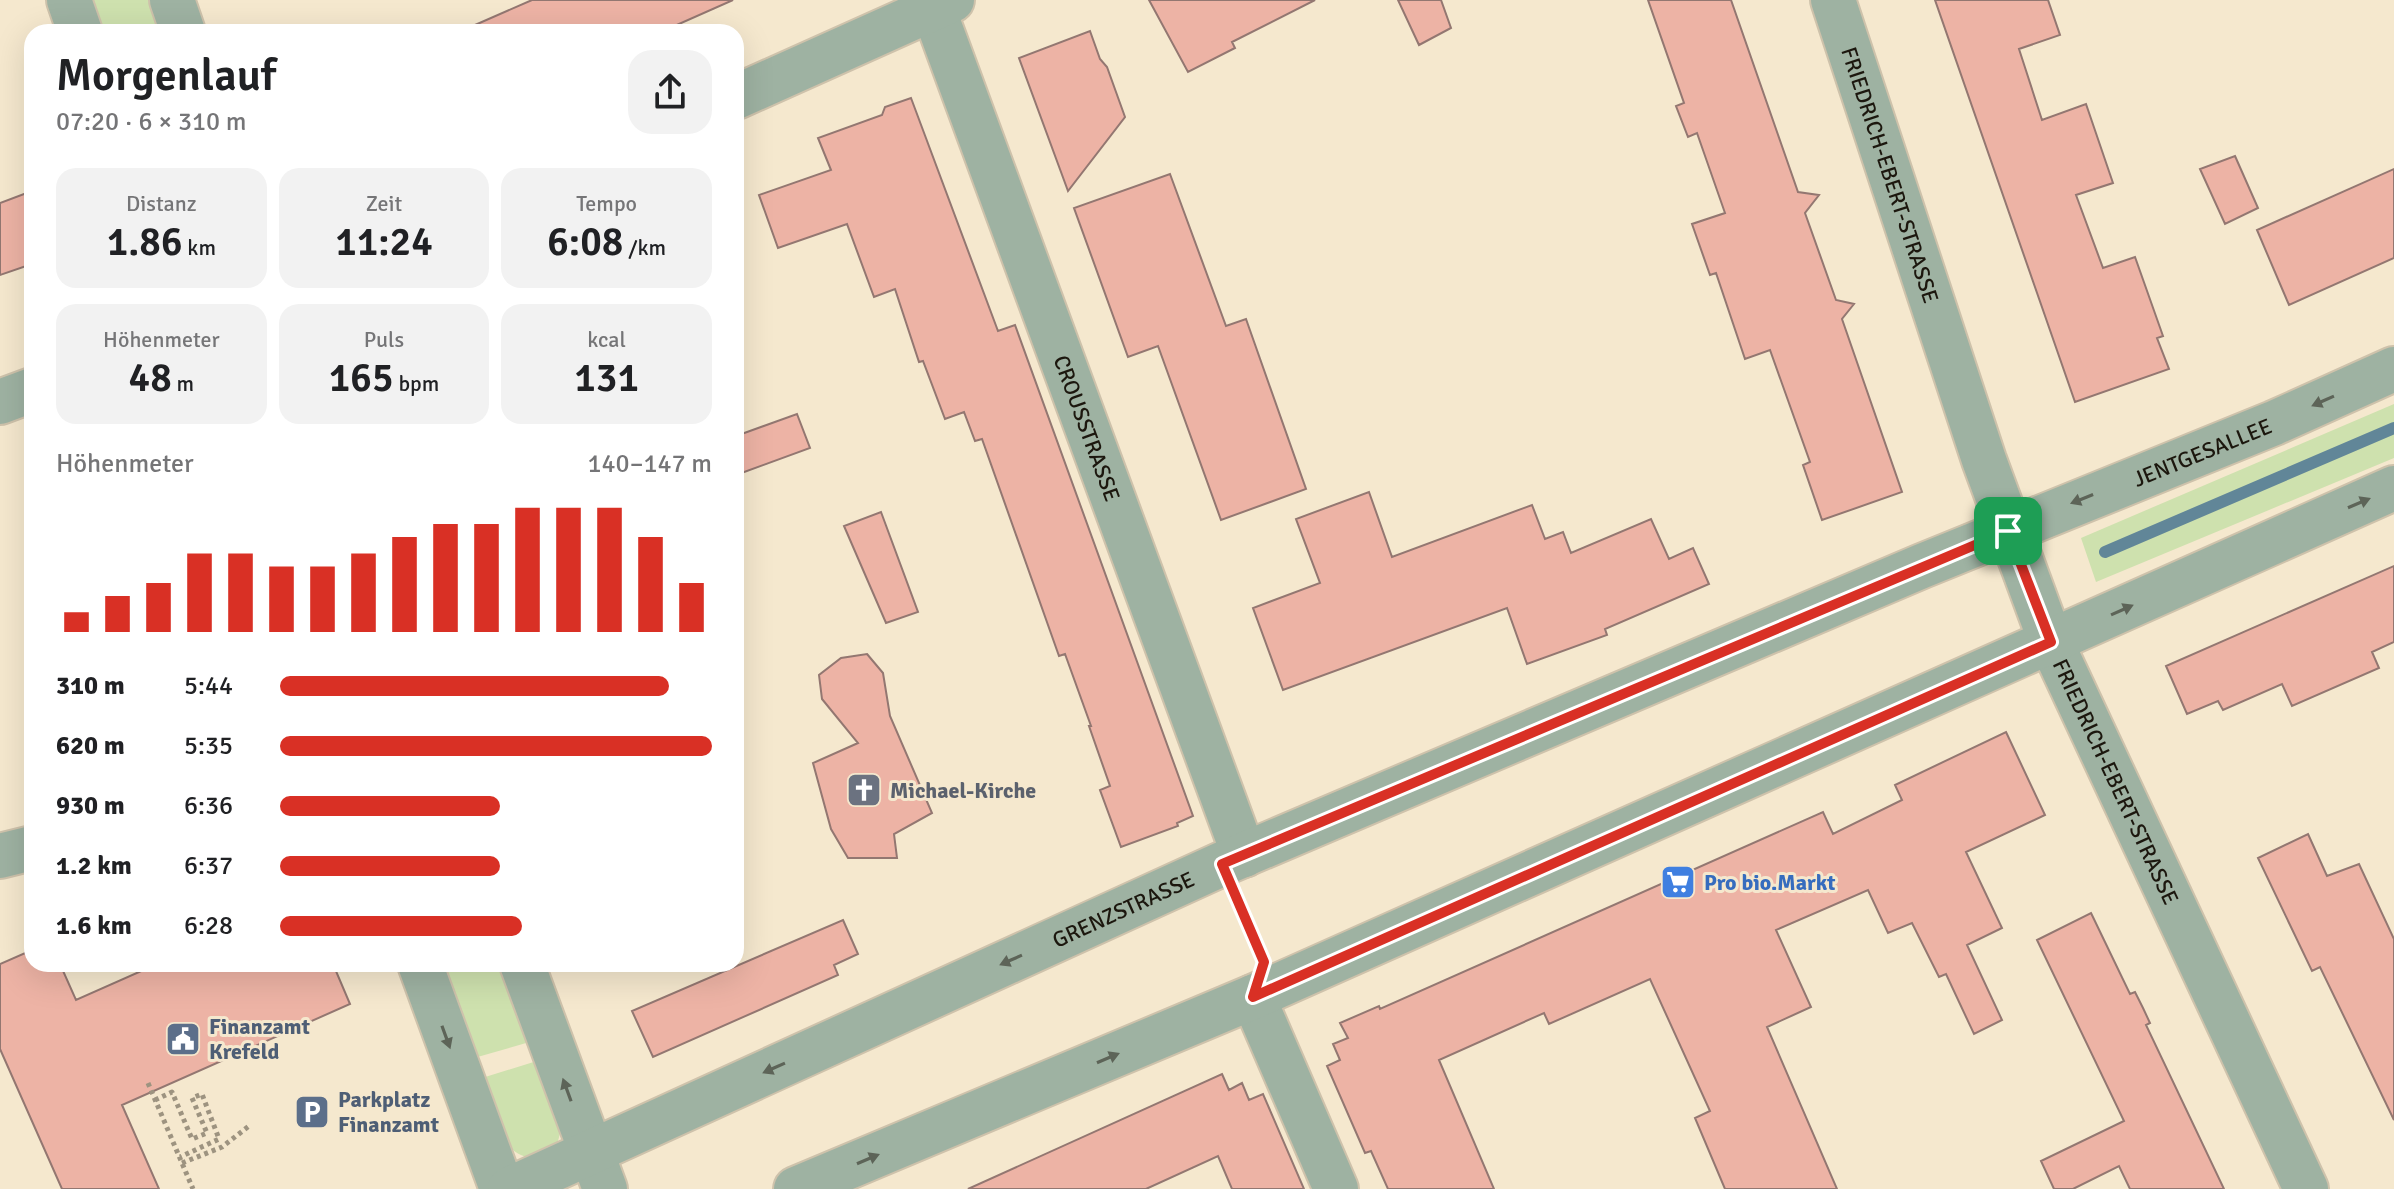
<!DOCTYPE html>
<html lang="de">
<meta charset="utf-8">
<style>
body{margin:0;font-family:Signika,sans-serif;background:#f2f2f2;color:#202124;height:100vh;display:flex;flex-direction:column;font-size:30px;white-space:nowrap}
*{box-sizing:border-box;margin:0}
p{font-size:26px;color:#757577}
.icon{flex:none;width:44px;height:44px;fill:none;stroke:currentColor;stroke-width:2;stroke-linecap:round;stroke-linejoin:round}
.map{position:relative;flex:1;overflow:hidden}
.panel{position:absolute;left:24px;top:24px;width:720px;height:948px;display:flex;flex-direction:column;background:#fff;border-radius:24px;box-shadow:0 8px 32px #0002}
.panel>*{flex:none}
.pin{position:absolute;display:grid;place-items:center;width:68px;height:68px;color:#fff;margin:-34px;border-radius:16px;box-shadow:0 4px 12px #0006}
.round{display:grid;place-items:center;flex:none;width:84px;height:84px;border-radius:24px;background:#f2f2f2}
.headline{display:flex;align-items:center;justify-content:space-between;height:136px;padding:0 32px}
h1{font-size:44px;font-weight:600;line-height:60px}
.metrics{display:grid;grid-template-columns:repeat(3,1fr);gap:12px;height:136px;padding:8px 32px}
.metrics div{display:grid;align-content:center;border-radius:20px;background:#f2f2f2;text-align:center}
.metrics b{font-size:40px;font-weight:600}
.metrics small{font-size:22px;font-weight:400}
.metrics p{font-size:22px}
.chart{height:224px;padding:16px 32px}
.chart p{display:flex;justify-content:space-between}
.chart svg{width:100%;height:144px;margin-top:8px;stroke:#d93025;stroke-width:6}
ul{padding:0 32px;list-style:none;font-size:26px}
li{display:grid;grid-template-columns:128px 96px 1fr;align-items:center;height:60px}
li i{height:20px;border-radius:10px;background:#d93025}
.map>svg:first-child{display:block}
</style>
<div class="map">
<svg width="2394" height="1189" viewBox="0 0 2394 1189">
<rect width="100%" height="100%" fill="#f5e8ce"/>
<path fill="#cee1ae" d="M 88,0 L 153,0 L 164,32 L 100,32 Z
M 2394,404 L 2394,458 L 2096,582 L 2081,538 Z
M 440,964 L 505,964 L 533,1041 L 474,1058 Z
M 540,1060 C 549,1086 581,1148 538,1157 C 528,1159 517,1155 510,1147 C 496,1129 490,1100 482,1078 Z"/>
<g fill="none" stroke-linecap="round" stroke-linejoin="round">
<path stroke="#618698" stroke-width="12" d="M 2105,552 L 2394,428"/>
</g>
<path fill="#edb3a5" stroke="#937771" stroke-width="2" d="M 532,0 L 733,0 L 661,32 L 459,32 Z
M 1149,0 L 1315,0 L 1232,42 L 1235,48 L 1188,72 Z
M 1398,0 L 1441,0 L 1451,28 L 1419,45 Z
M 1648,0 L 1731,0 L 1798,192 L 1819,195 L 1805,213 L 1836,300 L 1854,304 L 1842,319 L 1902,492 L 1822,520 L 1803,465 L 1810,462 L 1770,350 L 1745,359 L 1716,273 L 1710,275 L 1692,224 L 1725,213 L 1697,133 L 1688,137 L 1676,106 L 1684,103 Z
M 1935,0 L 2048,0 L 2060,35 L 2019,49 L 2042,120 L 2086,104 L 2113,183 L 2076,195 L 2103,268 L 2135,257 L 2163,336 L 2157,338 L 2169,369 L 2075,402 Z
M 1090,31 L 1100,59 L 1107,67 L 1125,117 L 1068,191 L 1019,58 Z
M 911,98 L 998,331 L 1015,325 L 1193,816 L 1177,823 L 1178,826 L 1121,847 L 1100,790 L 1110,786 L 1089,726 L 1091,726 L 1065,654 L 1059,656 L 982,439 L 975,441 L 964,412 L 945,419 L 923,361 L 919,362 L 895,289 L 874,297 L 847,224 L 778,248 L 759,195 L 831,170 L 818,138 L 882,115 L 885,107 Z
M 2235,156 L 2258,208 L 2225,224 L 2200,169 Z
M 2394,169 L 2394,258 L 2289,305 L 2257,230 Z
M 1170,174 L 1226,326 L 1246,319 L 1306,489 L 1221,520 L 1158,346 L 1128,357 L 1074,208 Z
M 32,191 L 32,264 L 0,275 L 0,203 Z
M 797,414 L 810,448 L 736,475 L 736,436 Z
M 1369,492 L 1392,557 L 1532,505 L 1545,539 L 1563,532 L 1571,553 L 1651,519 L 1669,559 L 1693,548 L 1709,584 L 1605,629 L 1607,635 L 1527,664 L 1507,608 L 1283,690 L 1253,608 L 1320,583 L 1296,519 Z
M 881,512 L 918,612 L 886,623 L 844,526 Z
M 2394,566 L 2394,642 L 2372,652 L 2379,668 L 2292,706 L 2282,684 L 2223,710 L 2218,701 L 2187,714 L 2166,666 Z
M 867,654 L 883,673 L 890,716 L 932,813 L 894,834 L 897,858 L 848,858 L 831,829 L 813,763 L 858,743 L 822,699 L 819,675 L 841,658 Z
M 2006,732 L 2045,815 L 1966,852 L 2002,928 L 1967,945 L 2002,1020 L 1974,1034 L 1946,974 L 1939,977 L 1912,923 L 1888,933 L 1868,890 L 1776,930 L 1811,1007 L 1767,1027 L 1837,1189 L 1725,1189 L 1695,1118 L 1710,1111 L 1650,979 L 1549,1024 L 1544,1013 L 1439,1060 L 1494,1189 L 1388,1189 L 1371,1151 L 1365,1153 L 1327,1066 L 1340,1060 L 1333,1044 L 1348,1038 L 1340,1023 L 1379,1006 L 1380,1009 L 1823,812 L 1833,834 L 1902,800 L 1895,785 Z
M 2308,834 L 2327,876 L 2359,864 L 2394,939 L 2394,1120 L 2320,967 L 2312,971 L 2258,858 Z
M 2091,913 L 2130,994 L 2135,992 L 2143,1008 L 2150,1023 L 2146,1025 L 2224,1189 L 2130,1189 L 2119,1166 L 2073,1189 L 2054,1189 L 2041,1161 L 2124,1121 L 2037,940 Z
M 843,920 L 858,954 L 834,965 L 838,975 L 653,1057 L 632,1011 Z
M 32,950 L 32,964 L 60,964 L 76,1000 L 157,964 L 333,964 L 350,1004 L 122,1105 L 159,1189 L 62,1189 L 0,1049 L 0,964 Z
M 1222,1074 L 1229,1090 L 1242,1083 L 1249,1100 L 1263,1094 L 1304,1189 L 1232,1189 L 1218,1156 L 1146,1189 L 968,1189 Z"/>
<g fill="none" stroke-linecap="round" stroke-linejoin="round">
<g stroke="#cec2ab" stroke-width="48">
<g id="minor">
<path d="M 69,0 L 80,32"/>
<path d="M 172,0 L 183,32"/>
<path id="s1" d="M 930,0 L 1244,855"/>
<path id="s2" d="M 1833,0 L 1984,460 L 2051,642 L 2306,1189"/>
<path d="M 736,97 L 952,0"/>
<path d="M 0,402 L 32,390"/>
<path d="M 0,856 L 32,848"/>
<path d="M 420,964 L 502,1189"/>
<path d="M 522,964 L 605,1189"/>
<path d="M 1253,997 L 1336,1189"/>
<path id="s3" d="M 510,1189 L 1222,864 L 1922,566 L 2274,423 L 2394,369"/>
<path d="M 796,1189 L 1253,997 L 2394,488"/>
</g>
</g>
<path stroke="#9d9380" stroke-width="5" stroke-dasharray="4 4" stroke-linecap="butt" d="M 1238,902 L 1258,948
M 148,1083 L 193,1189
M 155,1100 L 172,1092 L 192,1139 L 207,1133 L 192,1098 L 202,1094 L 219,1139 L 180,1157
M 182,1163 L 222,1147 L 249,1126"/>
<use href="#minor" stroke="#9eb2a2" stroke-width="44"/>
</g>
<defs><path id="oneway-solid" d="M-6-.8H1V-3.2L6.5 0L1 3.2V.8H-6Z" transform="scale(2)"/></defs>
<g fill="#5d6458">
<use href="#oneway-solid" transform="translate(2323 401) rotate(156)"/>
<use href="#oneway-solid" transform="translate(2082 499) rotate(158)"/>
<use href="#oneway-solid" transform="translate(2359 503) rotate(-23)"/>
<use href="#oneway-solid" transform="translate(2122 610) rotate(-24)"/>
<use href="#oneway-solid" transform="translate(1011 960) rotate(156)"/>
<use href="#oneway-solid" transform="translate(446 1037) rotate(70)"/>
<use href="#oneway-solid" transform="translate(1108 1058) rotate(-23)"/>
<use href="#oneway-solid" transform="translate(774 1068) rotate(156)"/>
<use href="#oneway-solid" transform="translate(567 1090) rotate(-110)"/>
<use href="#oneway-solid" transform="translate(868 1159) rotate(-23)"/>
</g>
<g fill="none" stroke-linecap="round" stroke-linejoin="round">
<g stroke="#fff" stroke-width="16">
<path id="route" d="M 2008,531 L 2051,642 L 1253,997 L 1264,962 L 1222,864 Z"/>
</g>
<use href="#route" stroke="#d93025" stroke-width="10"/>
</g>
<defs>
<g id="church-square" transform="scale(1.8)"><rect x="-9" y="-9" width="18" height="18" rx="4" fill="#6b7280" stroke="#f5e8ce"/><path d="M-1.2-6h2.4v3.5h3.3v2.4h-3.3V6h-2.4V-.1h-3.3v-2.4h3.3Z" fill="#fff"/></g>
<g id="supermarket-square" transform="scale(1.8)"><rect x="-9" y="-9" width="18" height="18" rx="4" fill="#3f7fe0" stroke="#f5e8ce"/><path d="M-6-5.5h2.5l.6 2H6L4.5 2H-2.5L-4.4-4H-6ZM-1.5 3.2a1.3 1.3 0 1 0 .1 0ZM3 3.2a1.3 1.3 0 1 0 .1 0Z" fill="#fff"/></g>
<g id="civic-square" transform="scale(1.8)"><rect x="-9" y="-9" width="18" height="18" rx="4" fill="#5c6f8a" stroke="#f5e8ce"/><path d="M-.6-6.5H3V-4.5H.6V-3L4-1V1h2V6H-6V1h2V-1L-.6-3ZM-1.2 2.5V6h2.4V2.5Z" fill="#fff"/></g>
<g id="parking-square" transform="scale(1.8)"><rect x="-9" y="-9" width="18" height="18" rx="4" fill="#5c6f8a" stroke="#f5e8ce"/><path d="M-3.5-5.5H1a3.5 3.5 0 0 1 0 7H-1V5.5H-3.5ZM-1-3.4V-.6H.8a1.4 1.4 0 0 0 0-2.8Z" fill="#fff"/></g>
</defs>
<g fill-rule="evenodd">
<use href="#church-square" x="864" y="790"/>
<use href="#supermarket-square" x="1678" y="882"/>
<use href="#civic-square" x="183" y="1039"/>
<use href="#parking-square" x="312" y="1112"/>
</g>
<g text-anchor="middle" stroke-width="6" stroke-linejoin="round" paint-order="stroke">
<g font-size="22" fill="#1c170e" stroke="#f5e8ce">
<text dy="8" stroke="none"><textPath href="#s2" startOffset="184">FRIEDRICH-EBERT-STRASSE</textPath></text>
<text dy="8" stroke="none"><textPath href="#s1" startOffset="456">CROUSSTRASSE</textPath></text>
<text dy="8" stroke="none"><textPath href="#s3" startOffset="1846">JENTGESALLEE</textPath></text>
<text dy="8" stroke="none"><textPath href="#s2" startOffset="832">FRIEDRICH-EBERT-STRASSE</textPath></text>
<text dy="8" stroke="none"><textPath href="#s3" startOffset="674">GRENZSTRASSE</textPath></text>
</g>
<g font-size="22" font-weight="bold" fill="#5b616d" stroke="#f5e8ce" text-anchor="start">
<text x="890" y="798">Michael-Kirche</text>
</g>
<g font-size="22" font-weight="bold" fill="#366cbe" stroke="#f5e8ce" text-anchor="start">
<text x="1704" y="890">Pro bio.Markt</text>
</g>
<g font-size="22" font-weight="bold" fill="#4e5e75" stroke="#f5e8ce" text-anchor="start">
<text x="209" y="1034">Finanzamt<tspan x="209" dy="25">Krefeld</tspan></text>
<text x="338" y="1107">Parkplatz<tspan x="338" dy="25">Finanzamt</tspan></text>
</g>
</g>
</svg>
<div class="pin" style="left:2008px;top:531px;background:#1e9e55"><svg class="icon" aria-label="arrive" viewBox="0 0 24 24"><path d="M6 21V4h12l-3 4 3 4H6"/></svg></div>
<section class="panel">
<div class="headline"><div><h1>Morgenlauf</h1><p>07:20 · 6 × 310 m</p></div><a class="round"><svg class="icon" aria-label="share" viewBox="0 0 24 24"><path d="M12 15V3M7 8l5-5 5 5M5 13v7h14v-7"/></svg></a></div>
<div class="metrics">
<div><p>Distanz</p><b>1.86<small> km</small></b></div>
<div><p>Zeit</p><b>11:24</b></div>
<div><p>Tempo</p><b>6:08<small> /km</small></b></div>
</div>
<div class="metrics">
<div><p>Höhenmeter</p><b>48<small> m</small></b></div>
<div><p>Puls</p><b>165<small> bpm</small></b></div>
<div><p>kcal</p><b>131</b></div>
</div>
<div class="chart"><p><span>Höhenmeter</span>140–147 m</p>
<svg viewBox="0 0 160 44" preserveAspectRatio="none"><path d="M5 44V38M15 44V33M25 44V29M35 44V20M45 44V20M55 44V24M65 44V24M75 44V20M85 44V15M95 44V11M105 44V11M115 44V6M125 44V6M135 44V6M145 44V15M155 44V29"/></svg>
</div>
<ul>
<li><b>310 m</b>5:44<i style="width:90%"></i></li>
<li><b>620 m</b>5:35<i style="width:100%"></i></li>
<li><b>930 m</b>6:36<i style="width:51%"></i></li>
<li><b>1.2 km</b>6:37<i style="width:51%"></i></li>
<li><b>1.6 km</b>6:28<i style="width:56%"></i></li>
</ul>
</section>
</div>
